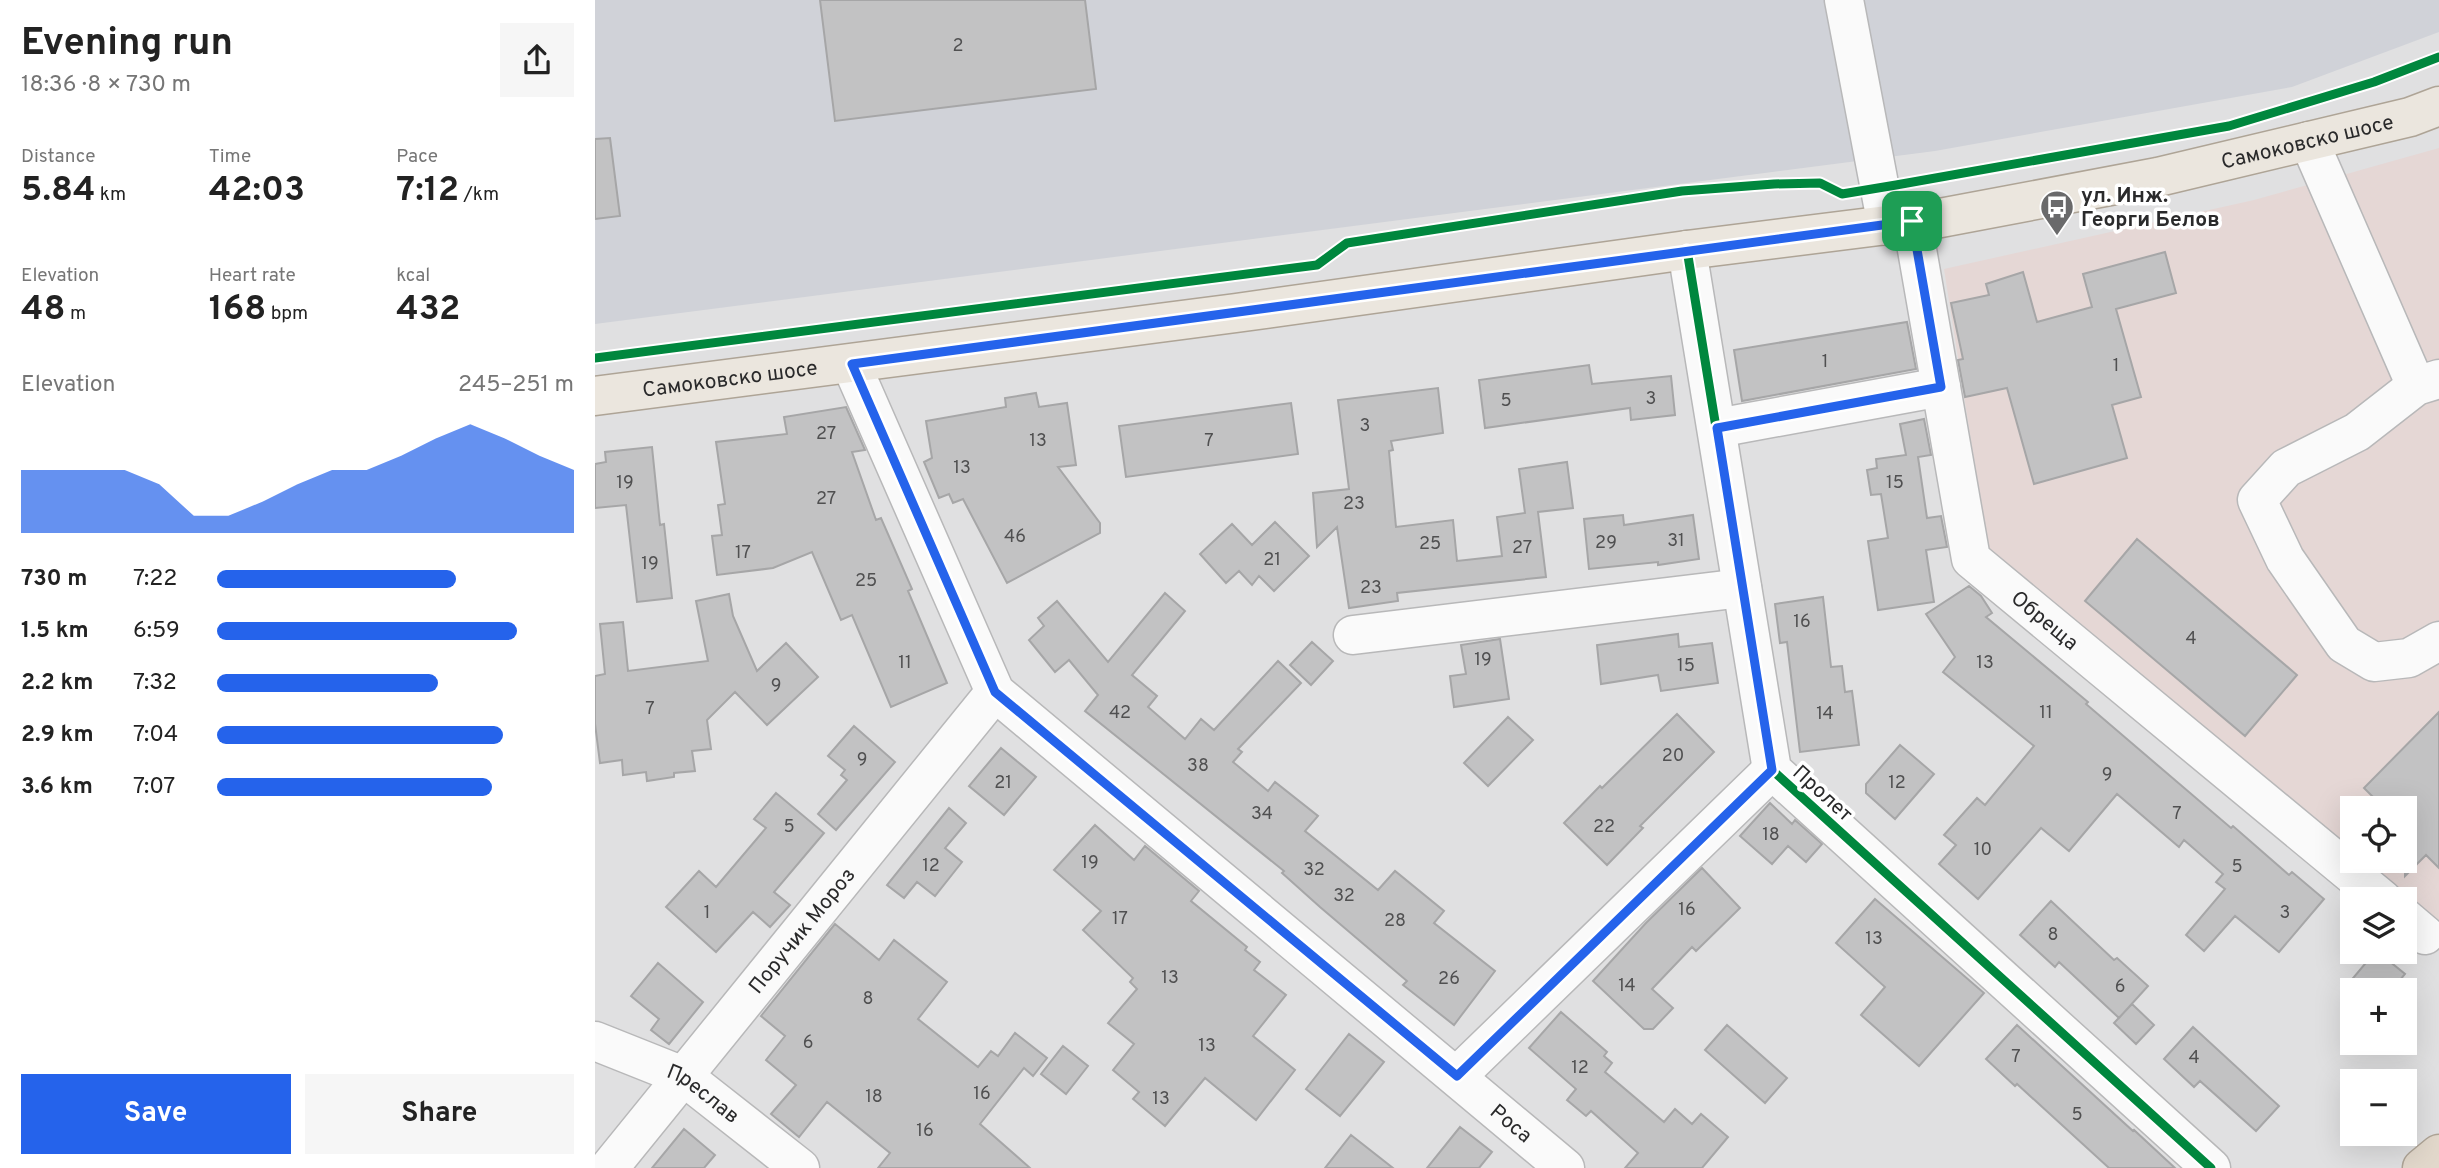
<!DOCTYPE html>
<meta charset="utf-8">
<style>
body{margin:0;font-family:Overpass,sans-serif;background:#f6f6f6;color:#222;height:100vh;display:flex;flex-direction:column;font-size:26px;white-space:nowrap}
*{box-sizing:border-box;margin:0}
p{font-size:23px;color:#767676}
.icon{flex:none;width:38px;height:38px;fill:none;stroke:currentColor;stroke-width:2;stroke-linecap:round;stroke-linejoin:round}
.map{position:relative;flex:1;overflow:hidden}
.details{display:flex;flex-direction:column;background:#fff;width:595px}
.details>*{flex:none}
.tools{position:absolute;left:1745px;top:796px;display:grid;gap:14px}
.tools a{display:grid;place-items:center;width:77px;height:77px;border-radius:0px;background:#fff;box-shadow:0 7px 28px #0002;font-size:35px}
.pin{position:absolute;display:grid;place-items:center;width:60px;height:60px;color:#fff;margin:-30px;border-radius:14px;box-shadow:0 4px 10px #0006}
.round{display:grid;place-items:center;flex:none;width:74px;height:74px;border-radius:0px;background:#f6f6f6}
.overview{display:flex;align-items:center;justify-content:space-between;height:119px;padding:0 21px}
h1{font-size:38px;font-weight:700;line-height:52px}
.stats{display:grid;grid-template-columns:repeat(3,1fr);gap:10px;height:119px;padding:7px 21px}
.stats div{display:grid;align-content:center}
.stats b{font-size:35px;font-weight:700}
.stats small{font-size:19px;font-weight:400}
.stats p{font-size:19px}
.chart{height:196px;padding:14px 21px}
.chart p{display:flex;justify-content:space-between}
.chart svg{width:100%;height:126px;margin-top:7px;fill:#2563eb;opacity:.7}
.primary-button{display:flex;gap:14px;margin-top:auto;padding:14px 21px}
.primary-button a{flex:1;height:80px;border-radius:0px;background:#2563eb;color:#fff;font-size:28px;font-weight:700;line-height:80px;text-align:center}
.primary-button a+a{background:#f6f6f6;color:#222}
ul{padding:0 21px;list-style:none;font-size:23px}
li{display:grid;grid-template-columns:112px 84px 1fr;align-items:center;height:52px}
li i{height:18px;border-radius:9px;background:#2563eb}
main{display:flex;flex:1;min-height:0}
.map>svg:first-child{display:block}
</style>
<main>
<section class="details">
<div class="overview"><div><h1>Evening run</h1><p>18:36 · 8 × 730 m</p></div><a class="round"><svg class="icon" aria-label="share" viewBox="0 0 24 24"><path d="M12 15V3M7 8l5-5 5 5M5 13v7h14v-7"/></svg></a></div>
<div class="stats">
<div><p>Distance</p><b>5.84<small> km</small></b></div>
<div><p>Time</p><b>42:03</b></div>
<div><p>Pace</p><b>7:12<small> /km</small></b></div>
</div>
<div class="stats">
<div><p>Elevation</p><b>48<small> m</small></b></div>
<div><p>Heart rate</p><b>168<small> bpm</small></b></div>
<div><p>kcal</p><b>432</b></div>
</div>
<div class="chart"><p><span>Elevation</span>245–251 m</p>
<svg viewBox="0 0 160 44" preserveAspectRatio="none"><path d="M0 44V22L10 22L20 22L30 22L40 27L50 38L60 38L70 33L80 27L90 22L100 22L110 17L120 11L130 6L140 11L150 17L160 22V44z"/></svg>
</div>
<ul>
<li><b>730 m</b>7:22<i style="width:67%"></i></li>
<li><b>1.5 km</b>6:59<i style="width:84%"></i></li>
<li><b>2.2 km</b>7:32<i style="width:62%"></i></li>
<li><b>2.9 km</b>7:04<i style="width:80%"></i></li>
<li><b>3.6 km</b>7:07<i style="width:77%"></i></li>
</ul>
<div class="primary-button"><a>Save</a><a>Share</a></div>
</section>
<div class="map">
<svg width="1844" height="1168" viewBox="0 0 1844 1168">
<rect width="100%" height="100%" fill="#e0e0e1"/>
<path fill="#e5d7d5" d="M 1844,148 L 1844,930 L 1761,861 L 1810,861 L 1810,808 L 1757,808 L 1757,858 L 1394,555 L 1349,269 L 1659,200 Z"/>
<path fill="#d0d2d8" d="M 0,0 L 1844,0 L 1844,32 L 1697,87 L 1340,151 L 0,324 Z"/>
<path fill="#c2c2c3" stroke="#a6a6a7" stroke-width="2" d="M 225,0 L 490,0 L 501,89 L 240,121 Z
M 15,138 L 25,216 L 0,219 L 0,139 Z
M 1570,252 L 1581,293 L 1521,309 L 1546,397 L 1517,405 L 1532,458 L 1439,484 L 1412,388 L 1370,397 L 1363,360 L 1368,359 L 1356,303 L 1394,295 L 1391,284 L 1428,272 L 1442,322 L 1497,307 L 1488,274 Z
M 1312,322 L 1321,369 L 1147,401 L 1139,350 Z
M 994,365 L 997,384 L 1076,376 L 1080,415 L 1036,420 L 1035,408 L 890,428 L 884,380 Z
M 843,388 L 848,433 L 796,441 L 798,450 L 794,451 L 801,527 L 858,520 L 862,561 L 907,556 L 902,517 L 930,513 L 924,469 L 972,462 L 978,508 L 943,512 L 951,577 L 802,593 L 803,601 L 754,608 L 742,527 L 722,547 L 718,493 L 754,489 L 743,400 Z
M 441,393 L 444,407 L 472,403 L 481,465 L 463,467 L 505,523 L 505,533 L 412,583 L 368,499 L 358,503 L 354,494 L 344,498 L 329,462 L 337,458 L 331,421 L 411,407 L 410,398 Z
M 696,403 L 703,454 L 531,477 L 524,426 Z
M 251,407 L 270,450 L 257,452 L 281,520 L 286,518 L 317,589 L 313,591 L 352,683 L 296,707 L 257,615 L 246,620 L 217,552 L 178,568 L 122,575 L 117,536 L 127,535 L 123,505 L 130,504 L 121,442 L 192,434 L 189,417 Z
M 1329,419 L 1336,455 L 1323,457 L 1332,518 L 1346,516 L 1352,547 L 1331,550 L 1339,602 L 1283,610 L 1273,541 L 1293,538 L 1286,494 L 1276,495 L 1272,470 L 1282,468 L 1281,459 L 1311,455 L 1305,424 Z
M 57,447 L 65,525 L 69,524 L 77,598 L 42,602 L 31,505 L 0,508 L 0,464 L 11,462 L 10,452 Z
M 1028,515 L 1029,525 L 1098,515 L 1104,559 L 1063,565 L 1063,562 L 994,569 L 989,519 Z
M 680,522 L 714,556 L 679,591 L 664,576 L 657,585 L 644,571 L 631,583 L 605,554 L 637,524 L 657,545 Z
M 1542,539 L 1702,675 L 1650,736 L 1490,601 Z
M 1374,586 L 1386,596 L 1397,613 L 1391,617 L 1493,702 L 1491,704 L 1636,828 L 1638,826 L 1694,875 L 1697,872 L 1729,899 L 1684,952 L 1640,916 L 1609,951 L 1591,935 L 1630,889 L 1621,882 L 1628,874 L 1589,840 L 1584,847 L 1522,794 L 1474,851 L 1446,828 L 1383,899 L 1344,864 L 1361,845 L 1349,835 L 1382,798 L 1390,805 L 1439,746 L 1348,672 L 1360,657 L 1331,614 Z
M 570,593 L 590,611 L 537,675 L 562,696 L 553,707 L 590,739 L 606,719 L 619,730 L 683,661 L 706,683 L 643,749 L 647,752 L 638,762 L 673,791 L 680,782 L 723,816 L 710,831 L 783,890 L 800,871 L 849,911 L 839,923 L 900,971 L 859,1025 L 808,985 L 812,981 L 725,907 L 687,873 L 689,871 L 490,711 L 503,695 L 474,660 L 460,672 L 434,640 L 449,626 L 443,618 L 462,601 L 513,662 Z
M 134,594 L 138,616 L 162,671 L 191,643 L 223,677 L 172,725 L 140,692 L 112,720 L 116,749 L 97,751 L 100,771 L 79,773 L 79,777 L 52,781 L 51,772 L 28,775 L 27,760 L 5,763 L 0,724 L 0,676 L 10,674 L 5,624 L 28,622 L 33,671 L 113,661 L 101,601 Z
M 1228,597 L 1236,667 L 1247,666 L 1250,692 L 1257,691 L 1264,745 L 1205,752 L 1192,642 L 1185,643 L 1180,604 Z
M 1083,634 L 1084,647 L 1117,643 L 1123,683 L 1066,691 L 1063,675 L 1006,684 L 1002,645 Z
M 905,639 L 914,699 L 859,707 L 855,676 L 871,674 L 866,645 Z
M 717,642 L 738,661 L 716,685 L 695,665 Z
M 1844,712 L 1844,868 L 1831,855 L 1810,876 L 1810,808 L 1789,808 L 1769,788 Z
M 1082,714 L 1119,752 L 1045,826 L 1048,828 L 1012,865 L 969,823 L 1005,786 L 1007,788 Z
M 913,717 L 938,740 L 893,786 L 869,763 Z
M 259,726 L 300,762 L 241,830 L 223,814 L 252,780 L 246,775 L 250,770 L 233,756 Z
M 1305,745 L 1339,774 L 1300,819 L 1271,793 L 1271,784 Z
M 406,748 L 441,777 L 409,815 L 374,786 Z
M 181,793 L 229,833 L 179,892 L 195,905 L 175,927 L 158,912 L 121,952 L 71,907 L 104,871 L 121,887 L 171,828 L 159,819 Z
M 1175,803 L 1197,824 L 1200,820 L 1227,844 L 1211,862 L 1193,846 L 1177,864 L 1145,836 Z
M 354,808 L 371,823 L 350,848 L 367,862 L 340,896 L 322,882 L 309,898 L 292,885 Z
M 500,825 L 539,860 L 550,846 L 604,891 L 596,901 L 652,947 L 650,950 L 665,962 L 659,970 L 691,995 L 658,1036 L 700,1070 L 661,1120 L 610,1078 L 570,1126 L 538,1099 L 544,1092 L 518,1070 L 539,1044 L 513,1023 L 542,989 L 535,982 L 538,978 L 488,930 L 506,911 L 459,870 Z
M 1107,868 L 1145,908 L 1101,951 L 1097,947 L 1057,989 L 1078,1008 L 1058,1029 L 1049,1029 L 998,981 L 1051,923 Z
M 1280,899 L 1389,993 L 1324,1066 L 1266,1015 L 1290,987 L 1241,943 Z
M 1456,901 L 1519,960 L 1522,958 L 1553,986 L 1524,1018 L 1464,962 L 1460,967 L 1425,935 Z
M 240,924 L 284,960 L 299,940 L 352,982 L 323,1019 L 383,1067 L 396,1051 L 403,1056 L 420,1033 L 452,1058 L 438,1076 L 429,1068 L 385,1124 L 435,1168 L 283,1168 L 295,1153 L 232,1102 L 204,1137 L 176,1114 L 201,1085 L 171,1060 L 190,1036 L 166,1016 Z
M 1780,952 L 1783,952 L 1810,974 L 1797,990 L 1748,990 Z
M 63,963 L 108,1002 L 74,1044 L 56,1030 L 64,1019 L 36,996 Z
M 1537,1004 L 1559,1025 L 1541,1044 L 1519,1023 Z
M 966,1012 L 1012,1052 L 1009,1056 L 1017,1063 L 1010,1072 L 1069,1122 L 1080,1109 L 1097,1124 L 1106,1114 L 1133,1137 L 1107,1168 L 1030,1168 L 1043,1153 L 996,1111 L 991,1116 L 972,1100 L 981,1089 L 934,1048 Z
M 1132,1025 L 1192,1078 L 1170,1103 L 1110,1050 Z
M 1422,1025 L 1538,1131 L 1539,1130 L 1580,1168 L 1514,1168 L 1422,1084 L 1420,1086 L 1391,1059 Z
M 1598,1027 L 1684,1106 L 1661,1131 L 1605,1081 L 1599,1087 L 1569,1059 Z
M 754,1034 L 789,1062 L 745,1116 L 711,1089 Z
M 468,1046 L 493,1066 L 471,1094 L 446,1074 Z
M 865,1127 L 897,1152 L 884,1168 L 832,1168 Z
M 89,1129 L 120,1155 L 109,1168 L 57,1168 Z
M 756,1135 L 798,1168 L 730,1168 Z"/>
<g fill="none" stroke-linecap="round" stroke-linejoin="round">
<g stroke="#b8b8b9" stroke-width="41">
<g id="minor">
<path d="M 1249,0 L 1292,226"/>
<path d="M 1714,141 L 1821,386"/>
<path id="s1" d="M 1317,221 L 1376,559 L 1788,900"/>
<path d="M 1092,250 L 1177,770 L 1616,1168"/>
<path id="s2" d="M 256,364 L 400,692 L 970,1168"/>
<path d="M 1844,379 L 1821,386 L 1762,432 L 1691,468 L 1662,500 L 1690,559 L 1749,644 L 1779,662 L 1814,658 L 1844,641"/>
<path d="M 1122,428 L 1346,387"/>
<path d="M 758,635 L 1147,588"/>
<path d="M 1810,918 L 1830,935"/>
<path id="s3" d="M 0,1041 L 88,1076 L 205,1168"/>
<path d="M 862,1076 L 1177,770"/>
<path id="s4" d="M 14,1168 L 400,692"/>
</g>
</g>
<g stroke="#aea496" stroke-width="41">
<g id="major">
<path id="s5" d="M 0,396 L 641,313 L 1092,250 L 1340,219 L 1563,177 L 1815,117 L 1844,106"/>
</g>
</g>
<g stroke="#aea496" stroke-width="41">
<path id="highway" d="M 1827,1168 L 1844,1154"/>
</g>
<use href="#minor" stroke="#fafafa" stroke-width="38"/>
<use href="#major" stroke="#ebe6de" stroke-width="38"/>
<use href="#highway" stroke="#e2d8cb" stroke-width="38"/>
<g stroke="#fff" stroke-width="13">
<path id="cycleway" d="M 1092,250 L 1177,770 L 1616,1168
M 0,358 L 722,265 L 752,243 L 1087,191 L 1179,184 L 1225,183 L 1247,194 L 1301,185 L 1634,126 L 1779,82 L 1844,57"/>
</g>
<use href="#cycleway" stroke="#00873e" stroke-width="9"/>
</g>
<g fill="none" stroke-linecap="round" stroke-linejoin="round">
<g stroke="#fff" stroke-width="14">
<path id="route" d="M 1317,221 L 1346,387 L 1122,428 L 1177,770 L 862,1076 L 400,692 L 257,364 Z"/>
</g>
<use href="#route" stroke="#2563eb" stroke-width="9"/>
</g>
<defs>
<g id="bus-pin" transform="scale(1.75)"><path d="M0 17L-7.5 6A9.5 9.5 0 1 1 7.5 6Z" fill="#6a6a6b" stroke="#fff"/><path d="M-5-6H5V4H4V6H2V4H-2V6H-4V4H-5ZM-3.5-4V0h7V-4ZM-3.5 1.2v1.5H-2V1.2ZM2 1.2v1.5H3.5V1.2Z" fill="#fff"/></g>
</defs>
<g fill-rule="evenodd">
<use href="#bus-pin" x="1462" y="207"/>
</g>
<g text-anchor="middle" stroke-width="7" stroke-linejoin="round" paint-order="stroke">
<g font-size="18" fill="#505051">
<text x="363" y="51">2</text>
<text x="1230" y="367">1</text>
<text x="1521" y="371">1</text>
<text x="1056" y="404">3</text>
<text x="911" y="406">5</text>
<text x="770" y="431">3</text>
<text x="231" y="439">27</text>
<text x="443" y="446">13</text>
<text x="614" y="446">7</text>
<text x="367" y="473">13</text>
<text x="30" y="488">19</text>
<text x="1300" y="488">15</text>
<text x="231" y="504">27</text>
<text x="759" y="509">23</text>
<text x="420" y="542">46</text>
<text x="1081" y="546">31</text>
<text x="1011" y="548">29</text>
<text x="835" y="549">25</text>
<text x="927" y="553">27</text>
<text x="148" y="558">17</text>
<text x="677" y="565">21</text>
<text x="55" y="569">19</text>
<text x="271" y="586">25</text>
<text x="776" y="593">23</text>
<text x="1207" y="627">16</text>
<text x="1596" y="644">4</text>
<text x="888" y="665">19</text>
<text x="310" y="668">11</text>
<text x="1390" y="668">13</text>
<text x="1091" y="671">15</text>
<text x="181" y="691">9</text>
<text x="55" y="714">7</text>
<text x="525" y="718">42</text>
<text x="1451" y="718">11</text>
<text x="1230" y="719">14</text>
<text x="1078" y="761">20</text>
<text x="267" y="765">9</text>
<text x="603" y="771">38</text>
<text x="1512" y="780">9</text>
<text x="408" y="788">21</text>
<text x="1302" y="788">12</text>
<text x="667" y="819">34</text>
<text x="1582" y="819">7</text>
<text x="194" y="832">5</text>
<text x="1009" y="832">22</text>
<text x="1176" y="840">18</text>
<text x="1388" y="855">10</text>
<text x="495" y="868">19</text>
<text x="336" y="871">12</text>
<text x="1642" y="872">5</text>
<text x="719" y="875">32</text>
<text x="749" y="901">32</text>
<text x="1092" y="915">16</text>
<text x="112" y="918">1</text>
<text x="1690" y="918">3</text>
<text x="525" y="924">17</text>
<text x="800" y="926">28</text>
<text x="1458" y="940">8</text>
<text x="1279" y="944">13</text>
<text x="575" y="983">13</text>
<text x="854" y="984">26</text>
<text x="1032" y="991">14</text>
<text x="1525" y="992">6</text>
<text x="273" y="1004">8</text>
<text x="213" y="1048">6</text>
<text x="612" y="1051">13</text>
<text x="1421" y="1062">7</text>
<text x="1599" y="1063">4</text>
<text x="985" y="1073">12</text>
<text x="387" y="1099">16</text>
<text x="279" y="1102">18</text>
<text x="566" y="1104">13</text>
<text x="1482" y="1120">5</text>
<text x="330" y="1136">16</text>
</g>
<g font-size="21" fill="#2a2a2b" stroke="#fff">
<text dy="7" stroke="none"><textPath href="#s5" startOffset="1732">Самоковско шосе</textPath></text>
<text dy="7" stroke="none"><textPath href="#s5" startOffset="136">Самоковско шосе</textPath></text>
<text dy="7" stroke="none"><textPath href="#s1" startOffset="439">Обреща</textPath></text>
<text transform="translate(1228 793) rotate(42)" y="7">Пролет</text>
<text dy="7" stroke="none"><textPath href="#s4" startOffset="306">Поручик Мороз</textPath></text>
<text dy="7" stroke="none"><textPath href="#s3" startOffset="121">Преслав</textPath></text>
<text dy="7" stroke="none"><textPath href="#s2" startOffset="1031">Роса</textPath></text>
</g>
<g font-size="21" font-weight="bold" fill="#2a2a2b" stroke="#fff" text-anchor="start">
<text x="1486" y="202">ул. Инж.<tspan x="1486" dy="24">Георги Белов</tspan></text>
</g>
</g>
</svg>
<div class="tools">
<a><svg class="icon" aria-label="locate" viewBox="0 0 24 24"><circle cx="12" cy="12" r="6"/><path d="M12 2v4M12 18v4M2 12h4M18 12h4"/></svg></a>
<a><svg class="icon" aria-label="layers" viewBox="0 0 24 24"><path d="M12 4l9 5-9 5-9-5zM3 14l9 5 9-5"/></svg></a>
<a>+</a>
<a>−</a>
</div>
<div class="pin" style="left:1317px;top:221px;background:#1e9e55"><svg class="icon" aria-label="arrive" viewBox="0 0 24 24"><path d="M6 21V4h12l-3 4 3 4H6"/></svg></div>
</div>
</main>
